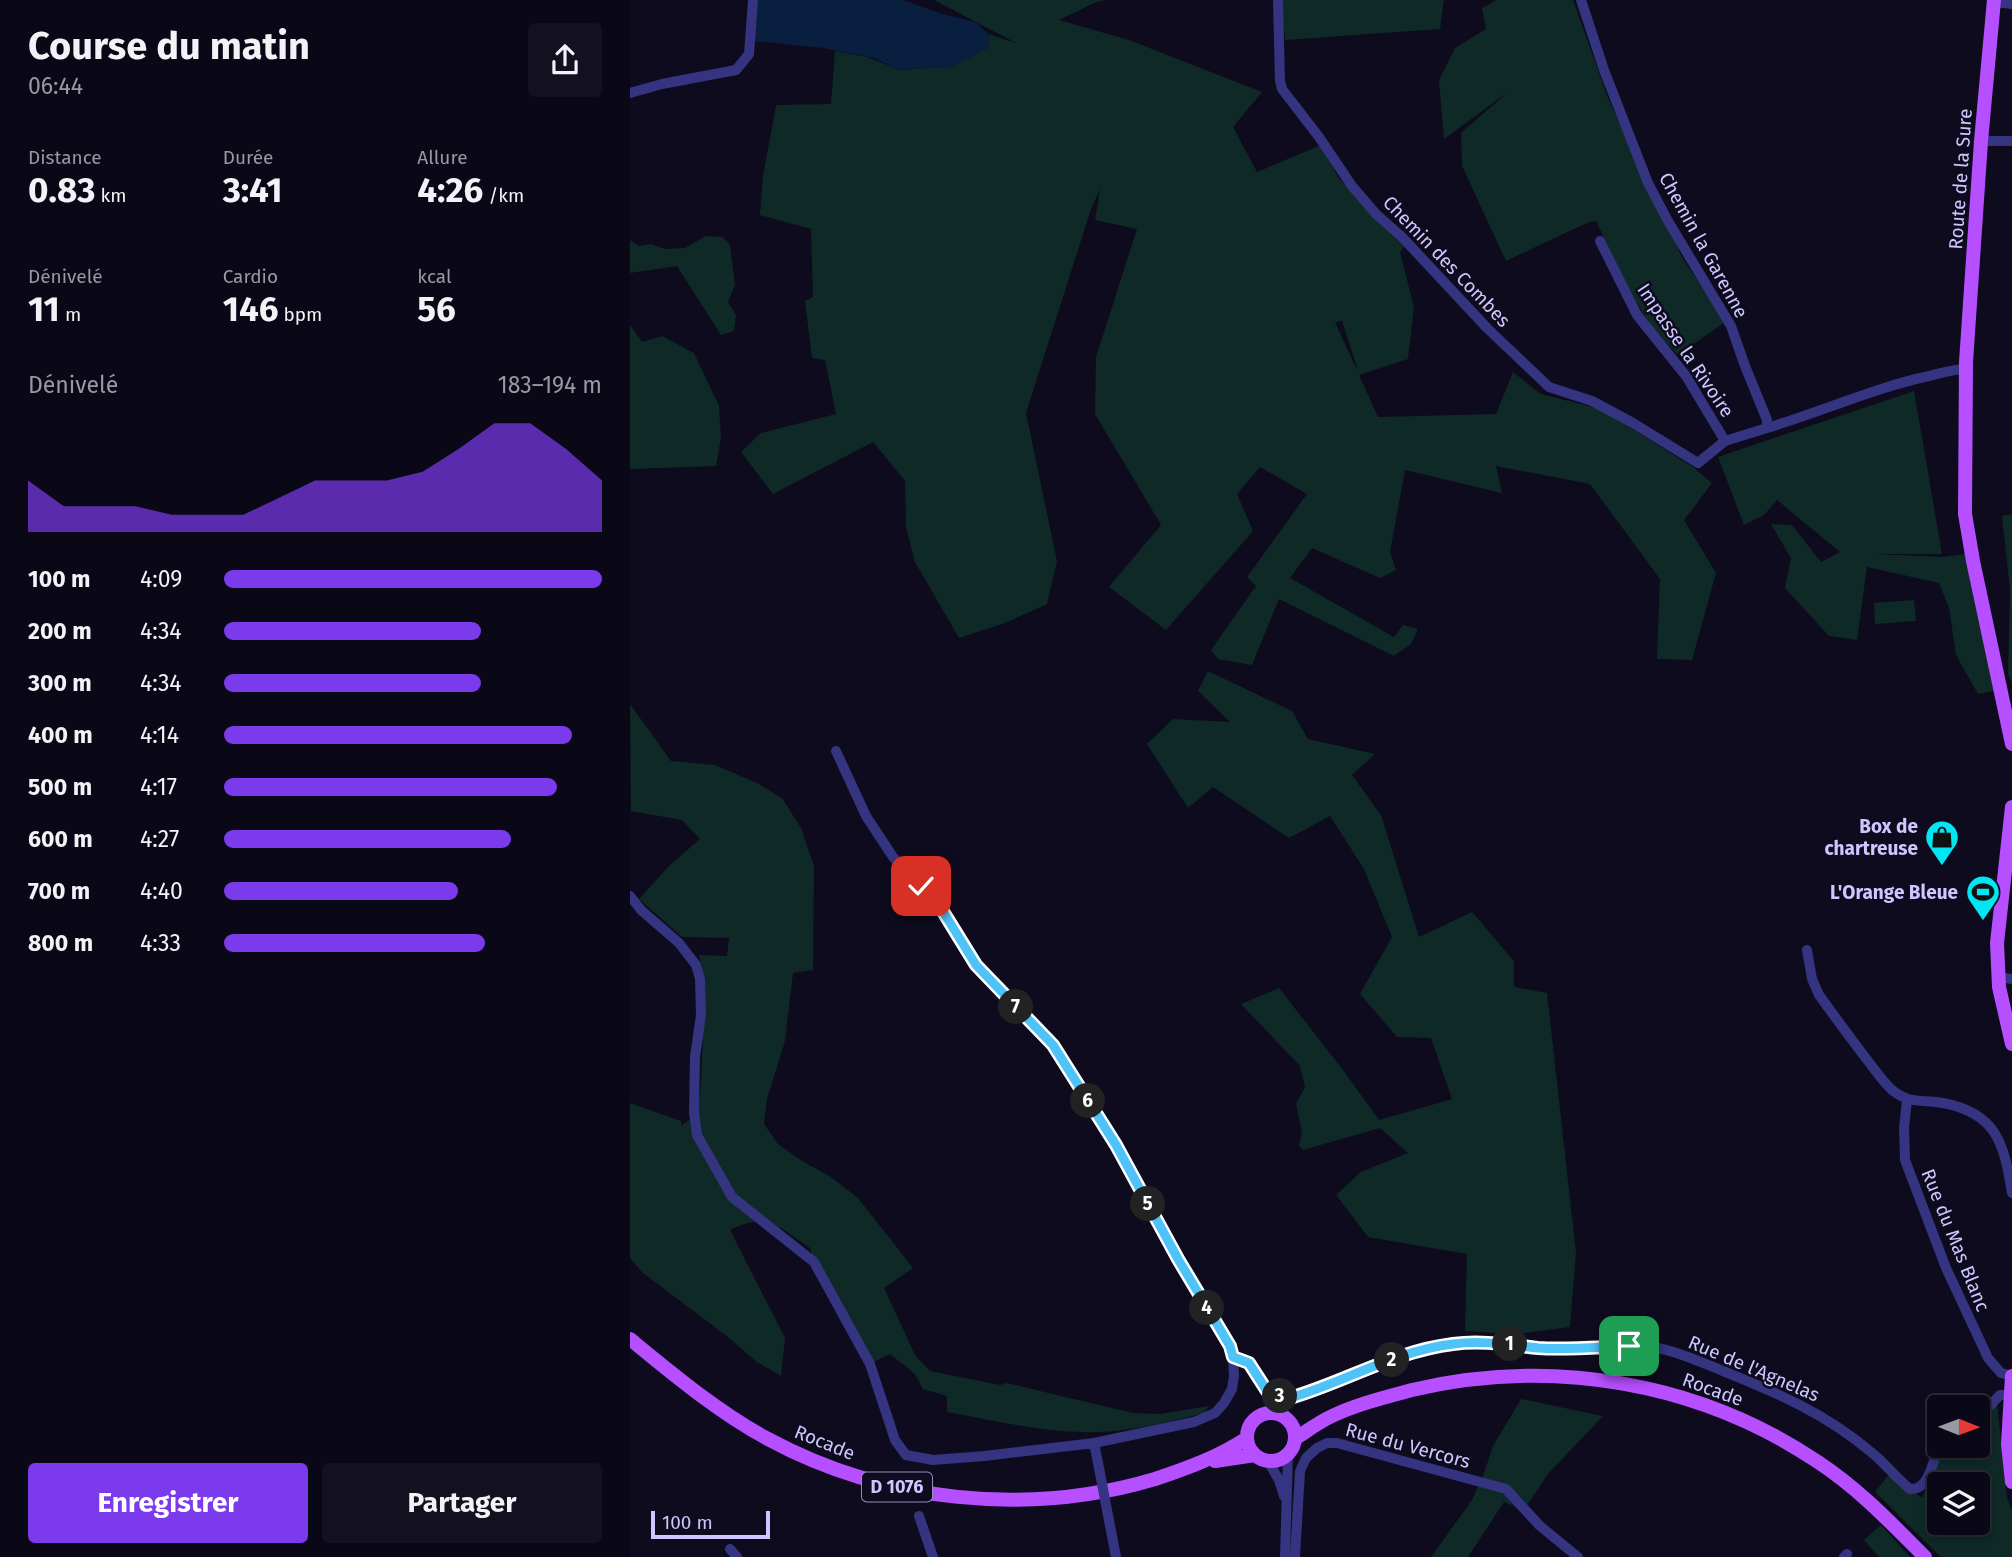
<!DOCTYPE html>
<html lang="fr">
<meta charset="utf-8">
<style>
body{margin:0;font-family:"Fira Sans",sans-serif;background:#13111f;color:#f1f3f6;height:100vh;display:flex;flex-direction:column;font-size:26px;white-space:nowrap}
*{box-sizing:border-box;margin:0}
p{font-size:23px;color:#999aa1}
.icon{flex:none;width:38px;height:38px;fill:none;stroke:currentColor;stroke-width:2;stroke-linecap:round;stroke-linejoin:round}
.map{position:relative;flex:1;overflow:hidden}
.details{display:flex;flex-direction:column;background:#0a0816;width:630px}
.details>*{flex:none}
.needle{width:46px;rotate:91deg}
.buttons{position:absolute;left:1297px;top:1395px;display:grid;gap:14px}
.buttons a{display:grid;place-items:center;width:63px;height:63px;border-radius:7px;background:#0a0816;box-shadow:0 4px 10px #0003,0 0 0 2px #2a2935;font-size:35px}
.scale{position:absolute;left:21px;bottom:18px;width:119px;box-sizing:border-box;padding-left:7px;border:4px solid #ccc8ff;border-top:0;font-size:19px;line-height:24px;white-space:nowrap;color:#ccc8ff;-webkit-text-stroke:5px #0e0b1e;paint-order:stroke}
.pin{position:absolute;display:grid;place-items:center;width:60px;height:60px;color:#fff;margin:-30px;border-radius:14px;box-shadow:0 4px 10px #0006}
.km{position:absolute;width:35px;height:35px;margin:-18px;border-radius:50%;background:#222;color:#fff;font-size:19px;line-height:35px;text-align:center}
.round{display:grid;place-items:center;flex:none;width:74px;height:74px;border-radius:7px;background:#13111f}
.headline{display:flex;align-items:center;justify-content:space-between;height:119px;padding:0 28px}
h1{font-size:38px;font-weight:700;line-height:52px}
.stats{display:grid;grid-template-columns:repeat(3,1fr);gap:10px;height:119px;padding:7px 28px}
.stats div{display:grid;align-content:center}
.stats b{font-size:35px;font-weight:700}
.stats small{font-size:19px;font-weight:400}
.stats p{font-size:19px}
.chart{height:196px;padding:14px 28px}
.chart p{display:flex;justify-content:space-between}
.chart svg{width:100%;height:126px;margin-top:7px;fill:#7c3aed;opacity:.7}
.cta{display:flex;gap:14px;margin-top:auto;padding:14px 28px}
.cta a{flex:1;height:80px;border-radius:7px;background:#7c3aed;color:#fff;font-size:28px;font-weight:700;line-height:80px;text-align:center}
.cta a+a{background:#13111f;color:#f1f3f6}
ul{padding:0 28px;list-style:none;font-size:23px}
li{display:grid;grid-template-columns:112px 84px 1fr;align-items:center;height:52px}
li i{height:18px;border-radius:9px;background:#7c3aed}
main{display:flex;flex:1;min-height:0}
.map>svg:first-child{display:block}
</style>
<main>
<section class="details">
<div class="headline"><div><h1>Course du matin</h1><p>06:44</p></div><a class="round"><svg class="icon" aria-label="share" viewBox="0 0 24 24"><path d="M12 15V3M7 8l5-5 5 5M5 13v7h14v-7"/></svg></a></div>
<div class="stats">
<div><p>Distance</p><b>0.83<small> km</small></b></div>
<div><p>Durée</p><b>3:41</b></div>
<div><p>Allure</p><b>4:26<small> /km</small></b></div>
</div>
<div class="stats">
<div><p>Dénivelé</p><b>11<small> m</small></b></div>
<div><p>Cardio</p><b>146<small> bpm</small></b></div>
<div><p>kcal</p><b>56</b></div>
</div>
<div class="chart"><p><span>Dénivelé</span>183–194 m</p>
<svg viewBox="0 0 160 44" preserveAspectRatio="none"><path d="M0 44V26L10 35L20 35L30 35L40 38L50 38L60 38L70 32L80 26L90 26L100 26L110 23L120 15L130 6L140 6L150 15L160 26V44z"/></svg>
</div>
<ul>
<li><b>100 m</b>4:09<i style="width:100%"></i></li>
<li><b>200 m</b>4:34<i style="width:68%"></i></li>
<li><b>300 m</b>4:34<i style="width:68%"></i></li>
<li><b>400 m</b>4:14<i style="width:92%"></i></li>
<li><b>500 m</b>4:17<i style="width:88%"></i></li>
<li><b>600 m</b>4:27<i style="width:76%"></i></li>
<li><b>700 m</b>4:40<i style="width:62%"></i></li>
<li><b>800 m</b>4:33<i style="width:69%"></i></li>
</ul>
<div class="cta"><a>Enregistrer</a><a>Partager</a></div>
</section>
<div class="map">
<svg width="1382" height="1557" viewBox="0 0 1382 1557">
<rect width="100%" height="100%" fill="#0e0b1e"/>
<path fill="#0e2926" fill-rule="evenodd" d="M 304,0 L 475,0 L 464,3 L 429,20 L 499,40 L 632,92 L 603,127 L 627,172 L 691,145 L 708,177 L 774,247 L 770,252 L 784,307 L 778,359 L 729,375 L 748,417 L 866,414 L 883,372 L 911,394 L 971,409 L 1063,467 L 1082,483 L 1054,520 L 1086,573 L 1062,660 L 1027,659 L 1030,579 L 960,484 L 866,466 L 872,493 L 775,470 L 760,552 L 766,570 L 750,578 L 682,548 L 660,578 L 764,637 L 773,625 L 788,629 L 781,644 L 764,656 L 649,599 L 622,665 L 588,659 L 581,650 L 626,586 L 617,577 L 677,494 L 630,467 L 607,494 L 623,531 L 536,630 L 479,587 L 531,525 L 465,414 L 466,357 L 507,229 L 465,220 L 470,189 L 461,209 L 396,413 L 427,561 L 417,604 L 375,623 L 329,638 L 285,562 L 276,527 L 275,481 L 243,442 L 143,494 L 111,452 L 131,433 L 206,414 L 195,360 L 182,358 L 175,301 L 183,297 L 181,229 L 130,215 L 133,176 L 146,105 L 201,104 L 205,51 L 237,57 L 270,70 L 323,66 L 359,47 L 358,34 L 386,43 ZM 712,321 L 727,367 L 726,368 L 705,322 Z
M 651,0 L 814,0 L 810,29 L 655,40 Z
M 866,0 L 943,0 L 978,98 L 1053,259 L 1095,322 L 1048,355 L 1020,325 L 997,286 L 966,221 L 959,222 L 876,261 L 832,166 L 831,133 L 878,92 L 814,139 L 809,80 L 825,48 L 856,29 L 852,8 Z
M 76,236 L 93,237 L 100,245 L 105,285 L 98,302 L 106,315 L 104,331 L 91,335 L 47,266 L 0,273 L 0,240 L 9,246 L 21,244 L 35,249 L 55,248 Z
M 0,325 L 12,342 L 32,336 L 64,353 L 89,406 L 91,438 L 86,466 L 0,469 Z
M 1284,391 L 1312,554 L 1243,554 L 1313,557 L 1335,554 L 1370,690 L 1348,694 L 1326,655 L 1319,608 L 1309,583 L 1237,567 L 1227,640 L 1199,636 L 1155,588 L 1161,558 L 1141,524 L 1162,525 L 1191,562 L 1210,552 L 1147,500 L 1134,515 L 1114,525 L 1088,457 Z
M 1382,514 L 1382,683 L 1378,674 L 1380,590 L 1372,516 Z
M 1284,600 L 1286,621 L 1245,624 L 1244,603 Z
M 578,671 L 662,711 L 678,739 L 745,754 L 722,775 L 751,815 L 789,937 L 842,912 L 884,961 L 884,987 L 917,993 L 946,1253 L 940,1327 L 886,1334 L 835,1331 L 837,1254 L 738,1237 L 706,1195 L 731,1172 L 778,1153 L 750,1128 L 673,1150 L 669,1146 L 672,1133 L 666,1104 L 675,1087 L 670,1066 L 611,1004 L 649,988 L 713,1070 L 749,1120 L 822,1099 L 801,1038 L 767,1037 L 730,994 L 762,937 L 734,869 L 700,816 L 659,838 L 583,787 L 558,808 L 517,744 L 543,719 L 600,722 L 568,691 Z
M 0,704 L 41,761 L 85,765 L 127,783 L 152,798 L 171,828 L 184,866 L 183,970 L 163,973 L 155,1041 L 137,1099 L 134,1124 L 148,1144 L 172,1161 L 201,1177 L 228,1198 L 283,1268 L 254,1288 L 285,1355 L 300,1371 L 370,1385 L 377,1383 L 503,1413 L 531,1414 L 579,1406 L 574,1413 C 534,1423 493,1434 451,1432 C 406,1431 361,1420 317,1412 L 317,1396 L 293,1389 L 285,1374 L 260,1354 L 240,1364 L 184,1262 L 180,1248 C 149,1227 138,1211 100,1230 L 155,1338 L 151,1376 L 127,1362 L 98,1337 L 13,1273 L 0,1258 L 0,1103 L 51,1121 L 53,1128 L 53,1124 L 68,1114 L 71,1082 L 75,983 L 69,955 L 97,956 L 99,938 L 52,937 L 9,899 L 40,865 L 70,839 L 52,820 L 1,811 Z
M 891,1399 L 973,1416 L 918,1474 L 894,1510 L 874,1502 L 838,1557 L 801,1557 L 842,1500 L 854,1473 L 863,1446 Z
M 1367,1403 L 1377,1497 L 1382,1511 L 1382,1557 L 1311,1557 L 1245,1492 L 1259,1474 L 1292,1498 L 1308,1461 L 1316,1446 L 1348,1446 L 1348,1425 ZM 1309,1484 L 1348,1484 L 1348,1522 L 1309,1522 Z
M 1251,1525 L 1280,1557 L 1249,1557 L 1234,1540 Z"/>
<path fill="#091f40" d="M 125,0 L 273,0 L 312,14 L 346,22 L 358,34 L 359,47 L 323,66 L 269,70 L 244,58 L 193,48 L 124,41 Z"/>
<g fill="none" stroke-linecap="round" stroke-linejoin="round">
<path stroke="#343480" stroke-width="10" d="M 648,0 L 650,81 L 652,89 L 689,137 L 722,186 L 746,214 L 772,237 L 857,328 L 919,387 L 962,401 L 1003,423 L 1068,463 L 1095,441 L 1137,428 L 1137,420 L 1115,366 L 1101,326 L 1038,221 L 1018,183 L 974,70 L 951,0
M 1364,2 L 1382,4
M 0,93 L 32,84 L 106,70 L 119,54 L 123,0
M 1351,141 L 1382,141
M 970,241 L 1007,315 L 1056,376 L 1095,441
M 1137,428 C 1191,412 1243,388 1299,376 C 1311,373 1324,369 1336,369
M 0,896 L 11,910 L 49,943 L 66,965 L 70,979 L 71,1015 L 65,1057 L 64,1112 L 67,1135 L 102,1197 L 184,1262 L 240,1364 L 265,1440 L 276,1455 L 303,1460 L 354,1456 L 464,1443 L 564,1422 L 585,1413 L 594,1403 L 602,1389 L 604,1376 L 603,1357 L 600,1346 L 548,1259 L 486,1145 L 423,1044 L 346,965 L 309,905 L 263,857 L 236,816 L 206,751
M 1177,950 L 1182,979 L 1189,995 C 1205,1017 1221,1039 1238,1061 C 1245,1070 1253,1082 1262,1090 C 1281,1105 1291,1099 1313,1103 C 1367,1113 1374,1144 1382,1193
M 1368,977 L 1382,979
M 1277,1100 L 1274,1128 L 1275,1160 L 1316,1268 L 1358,1358 L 1371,1373 L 1382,1376
M 603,1357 L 619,1363 L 637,1391 L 648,1396 L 661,1398 C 715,1382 764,1353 821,1344 C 855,1339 888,1347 922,1348 C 955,1349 990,1343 1023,1347 C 1046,1351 1071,1362 1093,1371 C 1148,1393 1196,1414 1241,1452 C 1255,1463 1266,1478 1280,1489 C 1299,1491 1303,1460 1309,1446
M 1348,1418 L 1370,1395 L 1380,1395
M 464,1443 L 469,1468
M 638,1461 L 649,1480 L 654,1496
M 477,1510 L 486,1557
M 289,1516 L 303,1557
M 100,1549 L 107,1557
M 655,1557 L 658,1454
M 665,1557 L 670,1471 L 676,1458 L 687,1448 L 697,1443 L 707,1443 L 876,1489 L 910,1526 L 948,1557
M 1214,1557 L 1217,1554"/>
<path stroke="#b64fff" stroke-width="14" d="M 1364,0 L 1351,141 L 1336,362 L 1335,514 L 1343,561 L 1382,744
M 1382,807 L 1367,943 L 1369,987 L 1382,1044
M 0,1339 C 44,1375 88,1412 138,1439 C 255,1502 398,1517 525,1479 C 558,1468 588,1457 617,1438
M 1382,1376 L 1378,1444 L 1382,1482
M617 1437a24 24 0 1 1 48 0a24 24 0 1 1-48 0Z
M 666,1438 C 677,1431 689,1422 702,1416 C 727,1404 756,1397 782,1390 C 922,1357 1069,1382 1188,1462 C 1229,1489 1261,1523 1295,1557
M 585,1461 L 625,1455"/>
<path stroke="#343480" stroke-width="10" d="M 469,1468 L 477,1510"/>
</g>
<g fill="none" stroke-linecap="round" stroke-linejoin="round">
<g stroke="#fff" stroke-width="14">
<path id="route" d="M 291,886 L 309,905 L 346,965 L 423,1045 L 486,1145 L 548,1259 L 600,1346 L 603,1357 L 619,1363 L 637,1391 L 648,1396 L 660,1398 C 715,1382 765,1351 823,1344 C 851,1340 880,1345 908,1348 C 938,1350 969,1347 999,1346"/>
</g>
<use href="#route" stroke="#4fc3f7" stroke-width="9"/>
</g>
<defs>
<g id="shop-pin" transform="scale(1.75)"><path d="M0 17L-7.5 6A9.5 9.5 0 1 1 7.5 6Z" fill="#00e6f3" stroke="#0e0b1e"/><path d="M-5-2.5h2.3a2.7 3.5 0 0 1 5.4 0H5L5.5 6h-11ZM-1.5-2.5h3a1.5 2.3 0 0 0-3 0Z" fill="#111"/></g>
<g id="stadium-pin" transform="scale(1.75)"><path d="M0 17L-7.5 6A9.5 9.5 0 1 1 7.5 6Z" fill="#00e6f3" stroke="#0e0b1e"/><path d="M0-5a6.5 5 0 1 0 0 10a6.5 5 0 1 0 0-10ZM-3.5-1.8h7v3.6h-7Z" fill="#111"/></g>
</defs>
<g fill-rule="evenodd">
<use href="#shop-pin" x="1312" y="837"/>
<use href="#stadium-pin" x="1353" y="892"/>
</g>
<g text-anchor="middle" stroke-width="5" stroke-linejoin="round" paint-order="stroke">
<rect fill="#0e0b1e" stroke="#938fbc" stroke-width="2" x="232" y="1472.5" width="70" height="29" rx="5"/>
<g font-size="18" font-weight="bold" fill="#ccc8ff">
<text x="267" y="1493">D 1076</text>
</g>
<g font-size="19" fill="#ccc8ff" stroke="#0e0b1e">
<text transform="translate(1330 179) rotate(-86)" y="7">Route de la Sure</text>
<text transform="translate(1074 245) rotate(61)" y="7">Chemin la Garenne</text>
<text transform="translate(817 261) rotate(46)" y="7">Chemin des Combes</text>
<text transform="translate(1056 350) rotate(56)" y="7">Impasse la Rivoire</text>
<text transform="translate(1326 1240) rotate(68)" y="7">Rue du Mas Blanc</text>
<text transform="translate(1124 1368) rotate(23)" y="7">Rue de l'Agnelas</text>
<text transform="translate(1083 1389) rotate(20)" y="7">Rocade</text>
<text transform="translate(195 1442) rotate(22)" y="7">Rocade</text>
<text transform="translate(778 1445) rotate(15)" y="7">Rue du Vercors</text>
</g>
<g font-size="19" font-weight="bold" fill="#ccc8ff" stroke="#0e0b1e" text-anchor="end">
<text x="1288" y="833">Box de<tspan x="1288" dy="22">chartreuse</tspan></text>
<text x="1328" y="899">L'Orange Bleue</text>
</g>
</g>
</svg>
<div class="buttons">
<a><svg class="needle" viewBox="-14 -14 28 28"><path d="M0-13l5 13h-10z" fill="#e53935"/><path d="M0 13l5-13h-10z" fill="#999aa1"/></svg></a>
<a><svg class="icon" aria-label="layers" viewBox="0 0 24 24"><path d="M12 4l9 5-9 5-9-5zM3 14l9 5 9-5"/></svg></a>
</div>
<div class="scale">100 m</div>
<div class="pin" style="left:999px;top:1346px;background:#1e9e55"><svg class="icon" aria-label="arrive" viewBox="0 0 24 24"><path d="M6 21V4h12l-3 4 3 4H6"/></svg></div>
<div class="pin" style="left:291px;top:886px;background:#d93025"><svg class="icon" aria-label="check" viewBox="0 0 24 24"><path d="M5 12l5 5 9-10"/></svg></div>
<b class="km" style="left:880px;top:1344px">1</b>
<b class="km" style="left:762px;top:1360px">2</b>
<b class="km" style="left:650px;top:1396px">3</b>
<b class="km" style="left:577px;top:1308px">4</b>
<b class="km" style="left:518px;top:1204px">5</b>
<b class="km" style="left:458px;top:1101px">6</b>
<b class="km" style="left:386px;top:1007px">7</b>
</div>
</main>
